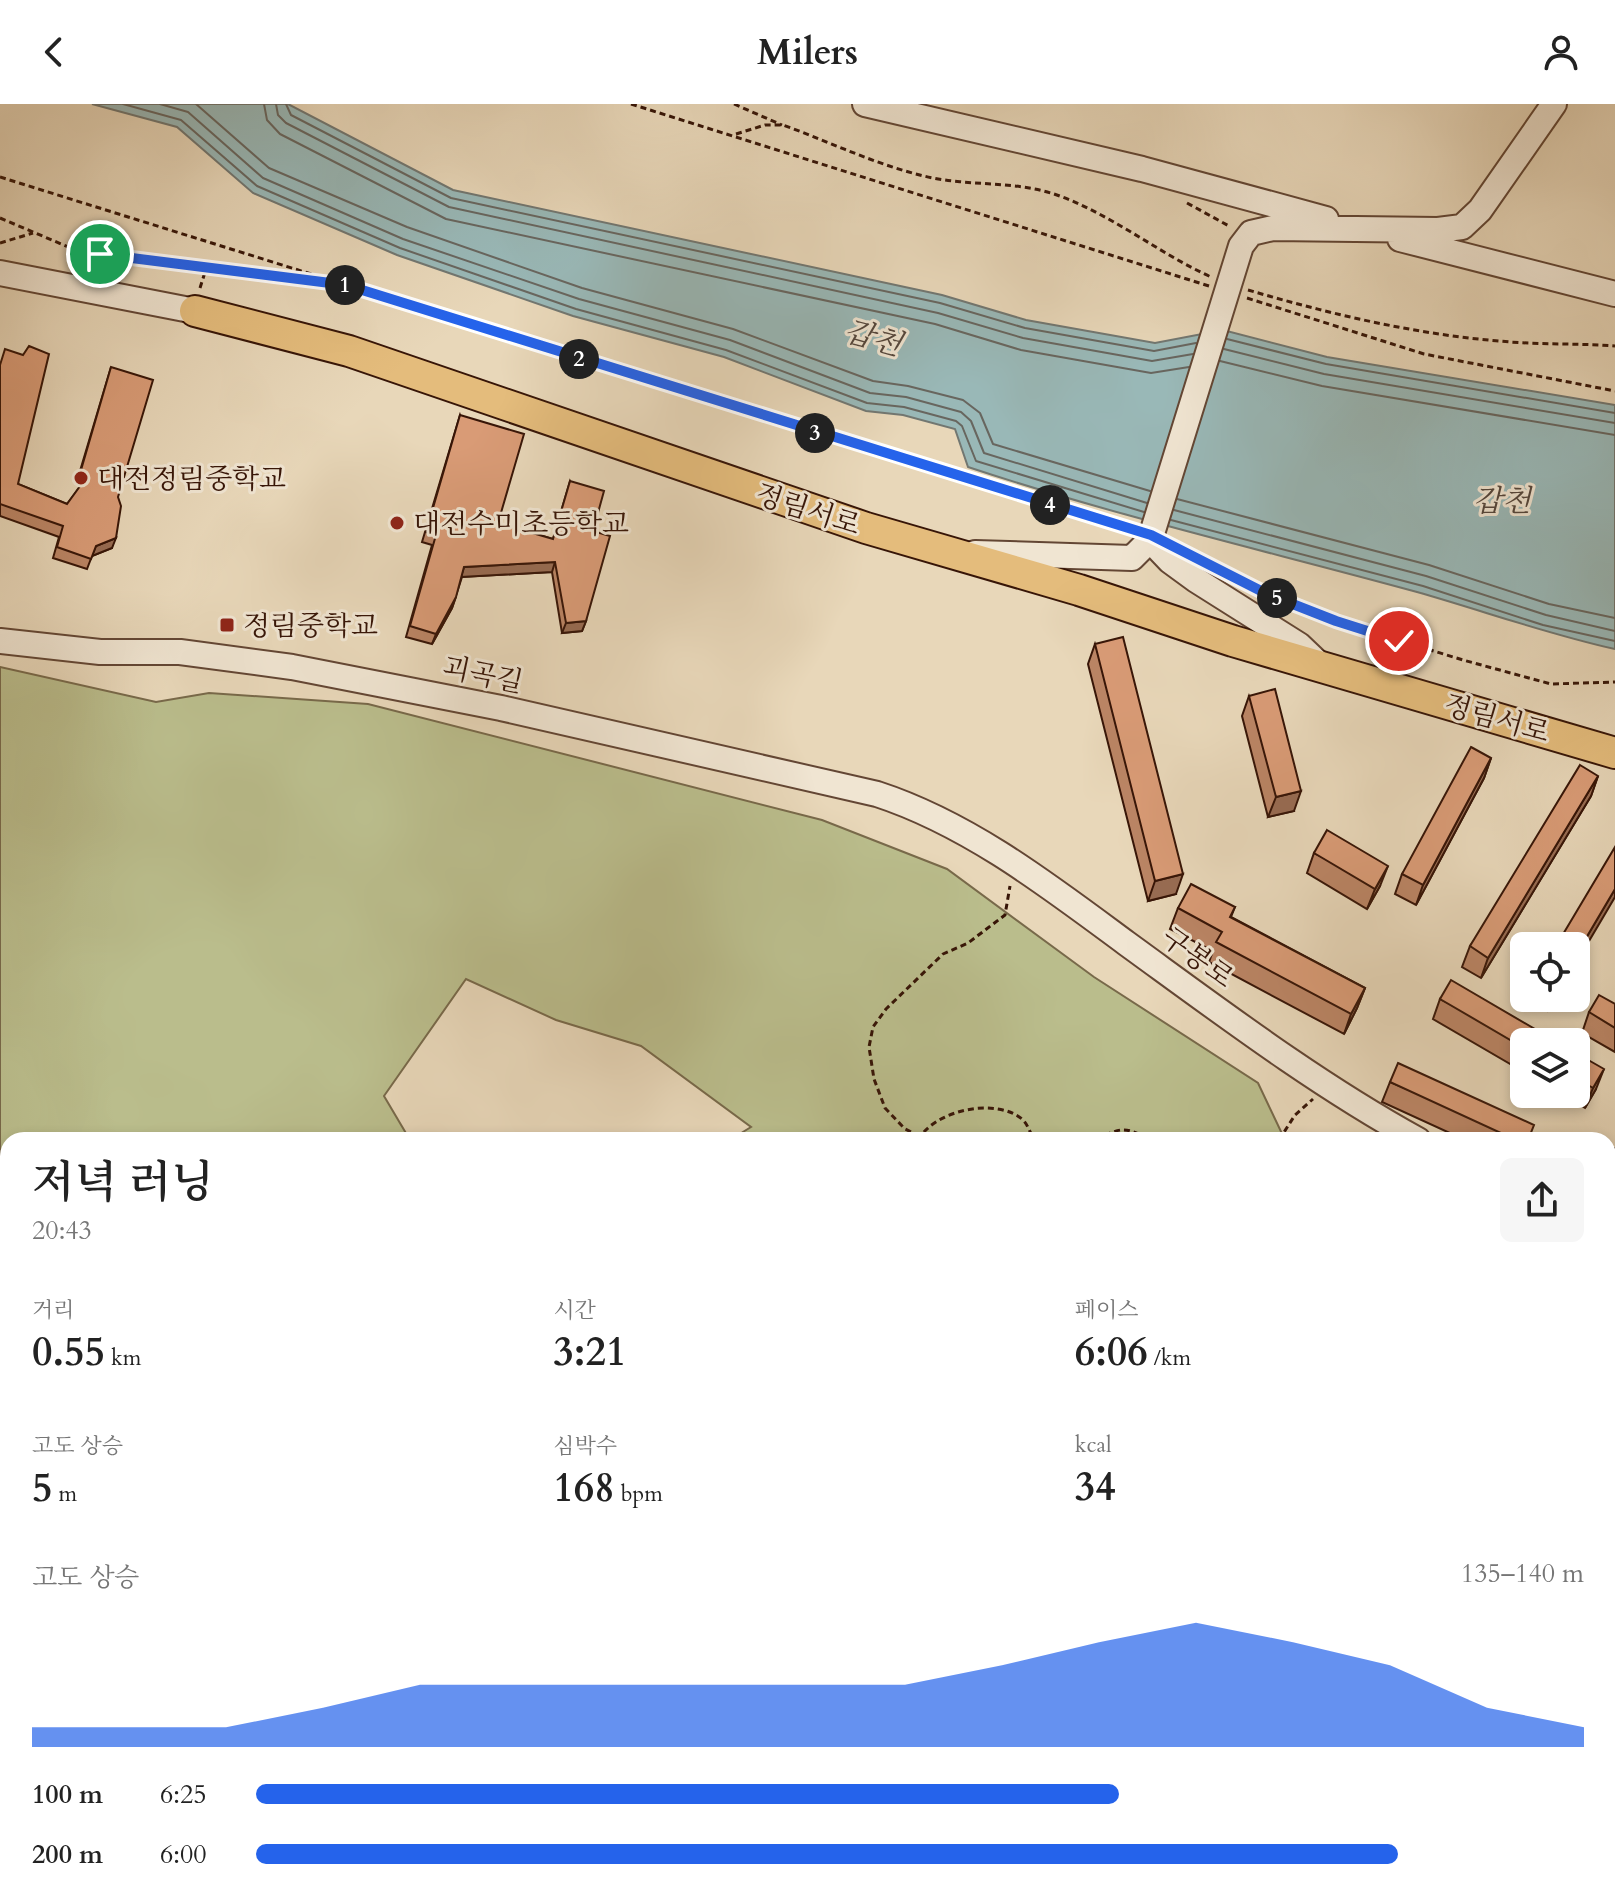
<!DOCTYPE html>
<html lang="ko">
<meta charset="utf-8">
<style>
body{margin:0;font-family:Cardo,"Noto Serif KR",serif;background:#f6f6f6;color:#222;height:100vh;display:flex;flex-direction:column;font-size:30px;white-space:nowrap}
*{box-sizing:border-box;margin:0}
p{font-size:26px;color:#767676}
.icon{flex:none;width:44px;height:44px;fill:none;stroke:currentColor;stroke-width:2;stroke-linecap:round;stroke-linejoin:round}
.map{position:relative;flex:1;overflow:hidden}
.side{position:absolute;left:0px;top:1028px;width:1616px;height:768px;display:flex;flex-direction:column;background:#fff;border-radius:24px 24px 0 0;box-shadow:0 4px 12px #0003}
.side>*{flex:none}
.tools{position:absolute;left:1510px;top:828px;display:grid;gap:16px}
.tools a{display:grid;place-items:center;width:80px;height:80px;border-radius:12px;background:#fff;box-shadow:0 4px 12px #0003;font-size:40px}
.pin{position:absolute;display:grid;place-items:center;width:68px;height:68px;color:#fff;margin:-34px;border:4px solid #fff;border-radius:50%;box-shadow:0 2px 8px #0007}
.km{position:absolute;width:40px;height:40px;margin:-20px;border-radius:50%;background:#222;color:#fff;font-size:22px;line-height:40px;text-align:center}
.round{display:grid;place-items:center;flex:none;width:84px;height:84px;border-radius:12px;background:#f6f6f6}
.head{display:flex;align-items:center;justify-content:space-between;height:136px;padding:0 32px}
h1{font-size:44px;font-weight:600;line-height:60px}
.figures{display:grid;grid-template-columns:repeat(3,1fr);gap:12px;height:136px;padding:8px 32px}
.figures div{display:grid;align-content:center}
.figures b{font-size:40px;font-weight:600}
.figures small{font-size:22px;font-weight:400}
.figures p{font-size:22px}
.chart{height:224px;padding:16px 32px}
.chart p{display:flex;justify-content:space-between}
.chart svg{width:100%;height:144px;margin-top:8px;fill:#2563eb;opacity:.7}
ul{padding:0 32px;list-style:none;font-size:26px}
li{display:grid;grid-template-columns:128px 96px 1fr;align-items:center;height:60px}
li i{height:20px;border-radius:10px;background:#2563eb}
header{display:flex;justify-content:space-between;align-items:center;height:104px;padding:0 32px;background:#fff;font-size:36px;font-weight:600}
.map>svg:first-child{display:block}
</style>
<header><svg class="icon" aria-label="back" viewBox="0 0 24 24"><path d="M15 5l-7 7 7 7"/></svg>Milers<svg class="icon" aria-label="person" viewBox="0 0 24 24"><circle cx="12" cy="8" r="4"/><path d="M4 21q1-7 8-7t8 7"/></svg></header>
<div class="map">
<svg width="1615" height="1796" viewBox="0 0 1615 1796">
<rect width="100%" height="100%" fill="#e8d7b9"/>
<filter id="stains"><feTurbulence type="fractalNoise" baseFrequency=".0025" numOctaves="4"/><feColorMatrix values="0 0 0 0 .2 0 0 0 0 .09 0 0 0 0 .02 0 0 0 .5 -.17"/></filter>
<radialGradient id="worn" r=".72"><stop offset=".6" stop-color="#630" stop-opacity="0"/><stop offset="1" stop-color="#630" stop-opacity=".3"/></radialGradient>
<path fill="#babd8c" stroke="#78694a" stroke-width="2" d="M 0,563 L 156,598 L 209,589 L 368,600 L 822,716 L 947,765 L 1094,873 L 1258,979 L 1285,1036 L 730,1036 L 751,1023 L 641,942 L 556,916 L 466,875 L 384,992 L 410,1036 L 8,1036 L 8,1788 L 794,1788 L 792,1796 L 0,1796 Z
M 1608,1174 L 1615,1178 L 1615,1796 L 1001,1796 L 1011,1788 L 1608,1788 Z"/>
<path fill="#99b8b7" stroke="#727771" stroke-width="2" d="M 92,0 L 288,0 L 453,86 L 942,191 L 1026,216 L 1155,239 L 1223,226 L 1327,253 L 1615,301 L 1615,545 C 1547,530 1484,507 1417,488 C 1267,447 1116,412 968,363 L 955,325 L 903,311 L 866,307 L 724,253 L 573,212 L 397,151 L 253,89 L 177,23 Z"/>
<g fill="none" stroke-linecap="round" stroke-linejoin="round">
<path stroke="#68665f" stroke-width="2" d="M 123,0 L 181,16 L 257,82 L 400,144 L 576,205 L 726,246 L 867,299 L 904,303 L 956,317 L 962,322 L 976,357 L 1144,408
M 160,0 L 188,8 L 263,74 L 403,135 L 579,195 L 730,236 L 870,289 L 906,293 L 961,308 L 971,317 L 984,349 L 1147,399
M 196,0 L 269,64 L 407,123 L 582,184 L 733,225 L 873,277 L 908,282 L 963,296 L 980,309 L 993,340 L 1150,387
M 264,0 L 267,16 L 280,30 L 446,115 L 935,220 L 1021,246 L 1151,269 L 1189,263
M 276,0 L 278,11 L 286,19 L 449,103 L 938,209 L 1023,234 L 1152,257 L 1193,250
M 286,0 L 291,11 L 451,94 L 940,199 L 1025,224 L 1154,247 L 1196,239
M 1227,235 L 1326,260 L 1615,309
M 1224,245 L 1324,270 L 1615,319
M 1220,257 L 1322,282 L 1615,331
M 1177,395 L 1429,461 L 1549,500 L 1615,514
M 1174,406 L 1426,472 L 1546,511 L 1615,527
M 1171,416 L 1423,482 L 1543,521 L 1615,537"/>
<g stroke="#634634" stroke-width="28">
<path id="minor" d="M 865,0 L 1142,65 L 1326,115
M 1400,135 L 1615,190
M 0,169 L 195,207
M 1150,436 L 1170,457 L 1196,476 L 1299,541 L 1320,561
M 975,449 L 1132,454 L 1150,436 L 1241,142 L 1251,129 L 1273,124 L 1438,126 L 1462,123 L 1480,106 L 1554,0
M 0,537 L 100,548 L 180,548 L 292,563 L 501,604 L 877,690 C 969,720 1049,782 1126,839 C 1221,908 1316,980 1418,1036
M 1608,1063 L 1615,1057
M 1608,1144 L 1615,1149
M 998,1796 L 1002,1788"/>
</g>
<g stroke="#371507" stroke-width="34">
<path id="major" d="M 195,207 L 349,247 L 866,424 L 1079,486 L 1233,537 L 1615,649"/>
</g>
<path stroke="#371507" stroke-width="3" stroke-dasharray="6 4" stroke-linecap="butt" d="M 631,0 L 1209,182
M 734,0 L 782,21
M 736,30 L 765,21 L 783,21 C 833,39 880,63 933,74 C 973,82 1014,77 1054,90 C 1110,109 1158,149 1211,173
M 0,73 L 1132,426
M 1187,99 L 1229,122
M 0,114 L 73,145 L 338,180
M 0,139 L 33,129
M 200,184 L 206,165
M 1248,186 C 1330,210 1414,230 1499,237 C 1538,241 1577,239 1615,242
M 1247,194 L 1424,250 L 1615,287
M 1206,456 L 1267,490 L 1336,517 L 1463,556 L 1551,580 L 1615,578
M 920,1032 L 905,1025 L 885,1004 L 874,975 L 869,943 L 873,923 L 886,905 L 943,850 L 968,839 L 1005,811 L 1010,782
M 918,1036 C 935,1006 995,993 1022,1015 C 1029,1021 1029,1030 1036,1036
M 1096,1036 C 1123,1022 1125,1023 1151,1036
M 1279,1036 L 1295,1011 L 1313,995
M 0,1619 L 8,1614
M 1608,1701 L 1615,1703
M 1296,1788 L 1309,1788
M 1310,1788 L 1310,1796"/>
<use href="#minor" stroke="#f0e5d2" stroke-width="24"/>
<use href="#major" stroke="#e4bc7c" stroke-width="30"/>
</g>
<path fill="#bb8565" stroke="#371507" stroke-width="2" d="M 0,260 L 18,380 L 67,400 L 82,380 L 77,377 L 111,263 L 118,393 L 112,444 L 92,452 L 87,465 L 53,454 L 59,433 L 0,412 Z
M 460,311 L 498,419 L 553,435 L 570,377 L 593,427 L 586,517 L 582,527 L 562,529 L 552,468 L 462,473 L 452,504 L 432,540 L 406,533 L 432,441 L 422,438 Z
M 1095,540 L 1176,790 L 1148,797 L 1088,560 Z
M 1249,592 L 1294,707 L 1268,713 L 1242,612 Z
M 1491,654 L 1484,674 L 1416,801 L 1395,790 L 1402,770 Z
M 1598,672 L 1591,692 L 1481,874 L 1462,863 L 1470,842 Z
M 1314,749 L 1380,782 L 1367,805 L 1307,769 Z
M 1235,803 L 1231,813 L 1365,884 L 1357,904 L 1344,930 L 1209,858 L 1213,847 L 1170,825 L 1178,804 Z
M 1530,894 L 1555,894 L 1547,907 L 1529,896 Z
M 1440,895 L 1524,938 L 1524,968 L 1433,915 Z
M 1615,900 L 1615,948 L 1582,929 L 1589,908 Z
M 1576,949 L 1596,985 L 1585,1004 L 1561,990 L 1576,990 Z
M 1390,978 L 1529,1036 L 1465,1036 L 1382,998 Z"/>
<path fill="#986c53" stroke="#371507" stroke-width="2" d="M 116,434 L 112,444 L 92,452 L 96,442 Z
M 555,458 L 552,468 L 461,473 L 464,463 Z
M 456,493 L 452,504 L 432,540 L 436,530 Z
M 586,517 L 582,527 L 562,529 L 566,519 Z
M 1491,654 L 1484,674 L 1416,801 L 1423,781 Z
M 1598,672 L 1591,692 L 1481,874 L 1488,854 Z
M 1301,687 L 1294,707 L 1268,713 L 1276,693 Z
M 1388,762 L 1380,782 L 1367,805 L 1375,785 Z
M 1183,770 L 1176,790 L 1148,797 L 1155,777 Z
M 1615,785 L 1615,793 L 1576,859 L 1576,851 Z
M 1365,884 L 1357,904 L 1344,930 L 1351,910 Z
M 1604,965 L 1596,985 L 1585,1004 L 1593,984 Z"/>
<path fill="#d99b76" stroke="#371507" stroke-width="2" d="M 29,242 L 49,250 L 18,380 L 67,400 L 88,371 L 81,366 L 111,263 L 153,276 L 118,393 L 121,402 L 116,434 L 96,442 L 91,455 L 57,443 L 63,422 L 0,400 L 0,261 L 5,245 L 23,251 Z
M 460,311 L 524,330 L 498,419 L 553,435 L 570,377 L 604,387 L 593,427 L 610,432 L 586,517 L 566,519 L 555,458 L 464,463 L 456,493 L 436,530 L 410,522 L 436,431 L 426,428 Z
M 1123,533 L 1183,770 L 1155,777 L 1095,540 Z
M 1275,585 L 1301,687 L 1276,693 L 1249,592 Z
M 1471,643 L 1491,654 L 1423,781 L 1402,770 Z
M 1580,661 L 1598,672 L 1488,854 L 1470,842 Z
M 1327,726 L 1388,762 L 1375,785 L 1314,749 Z
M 1615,743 L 1615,785 L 1576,851 L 1576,842 L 1556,842 Z
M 1191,780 L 1235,803 L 1230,813 L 1365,884 L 1351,910 L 1216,838 L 1222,828 L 1178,804 Z
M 1451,876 L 1557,938 L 1524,938 L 1524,944 L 1440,895 Z
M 1599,891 L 1615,900 L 1615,924 L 1589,908 Z
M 1576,949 L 1604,965 L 1593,984 L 1576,974 Z
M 1398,959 L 1534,1021 L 1528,1036 L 1516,1036 L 1390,978 Z"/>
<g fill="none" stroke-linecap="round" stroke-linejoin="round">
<g stroke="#fff" stroke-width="16">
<path id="route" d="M 100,150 L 346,181 L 1151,431 L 1267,490 L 1336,517 L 1399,537"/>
</g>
<use href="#route" stroke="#2563eb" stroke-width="10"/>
</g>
<g fill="#8f2418" stroke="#f0e5d2" stroke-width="3">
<circle cx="81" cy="374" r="8"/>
<circle cx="397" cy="419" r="8"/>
<rect x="219" y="513" width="16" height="16" rx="4"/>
</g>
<g text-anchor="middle" stroke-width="6" stroke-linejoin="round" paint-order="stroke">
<g font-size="28" fill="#371507" stroke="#f0e5d2" text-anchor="start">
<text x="97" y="384">대전정림중학교</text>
<text x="413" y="429">대전수미초등학교</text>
<text x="243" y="531">정림중학교</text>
</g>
<g font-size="28" fill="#371507" stroke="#f0e5d2">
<text transform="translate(808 405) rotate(18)" y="10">정림서로</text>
<text transform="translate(483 570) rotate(12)" y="10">괴곡길</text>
<text transform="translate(1497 614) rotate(16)" y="10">정림서로</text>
<text transform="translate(1198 853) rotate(36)" y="10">구봉로</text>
</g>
<g font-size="30" font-style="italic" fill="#54463c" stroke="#f0e5d2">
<text transform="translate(873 234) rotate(16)" y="10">갑천</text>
<text x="1502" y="407">갑천</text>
</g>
</g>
<rect width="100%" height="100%" filter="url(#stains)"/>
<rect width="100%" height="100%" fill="url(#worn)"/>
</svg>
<div class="tools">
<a><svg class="icon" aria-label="locate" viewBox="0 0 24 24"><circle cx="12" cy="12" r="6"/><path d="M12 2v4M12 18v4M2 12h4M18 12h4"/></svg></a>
<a><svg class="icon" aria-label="layers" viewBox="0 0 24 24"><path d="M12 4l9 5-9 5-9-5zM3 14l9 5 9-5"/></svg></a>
</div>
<div class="pin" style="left:100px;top:150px;background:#1e9e55"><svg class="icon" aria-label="arrive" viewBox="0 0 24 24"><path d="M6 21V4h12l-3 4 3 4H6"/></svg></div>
<div class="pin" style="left:1399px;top:537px;background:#d93025"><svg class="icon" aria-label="check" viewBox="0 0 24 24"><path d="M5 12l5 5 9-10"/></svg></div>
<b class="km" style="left:345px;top:181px">1</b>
<b class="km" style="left:579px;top:255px">2</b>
<b class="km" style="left:815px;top:329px">3</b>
<b class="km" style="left:1050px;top:401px">4</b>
<b class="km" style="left:1277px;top:494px">5</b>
<section class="side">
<div class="head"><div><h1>저녁 러닝</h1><p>20:43</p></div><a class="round"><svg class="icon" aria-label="share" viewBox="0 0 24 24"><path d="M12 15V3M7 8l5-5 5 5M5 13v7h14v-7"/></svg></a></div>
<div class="figures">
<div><p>거리</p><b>0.55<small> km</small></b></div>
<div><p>시간</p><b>3:21</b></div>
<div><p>페이스</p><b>6:06<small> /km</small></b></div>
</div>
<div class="figures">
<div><p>고도 상승</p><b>5<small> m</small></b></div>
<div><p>심박수</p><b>168<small> bpm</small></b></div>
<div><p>kcal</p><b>34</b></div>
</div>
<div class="chart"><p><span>고도 상승</span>135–140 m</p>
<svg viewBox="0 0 160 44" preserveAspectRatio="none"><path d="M0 44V38L10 38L20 38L30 32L40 25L50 25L60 25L70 25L80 25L90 25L100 19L110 12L120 6L130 12L140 19L150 32L160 38V44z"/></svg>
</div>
<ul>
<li><b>100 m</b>6:25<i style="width:65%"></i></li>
<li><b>200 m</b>6:00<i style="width:86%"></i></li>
</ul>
</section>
</div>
